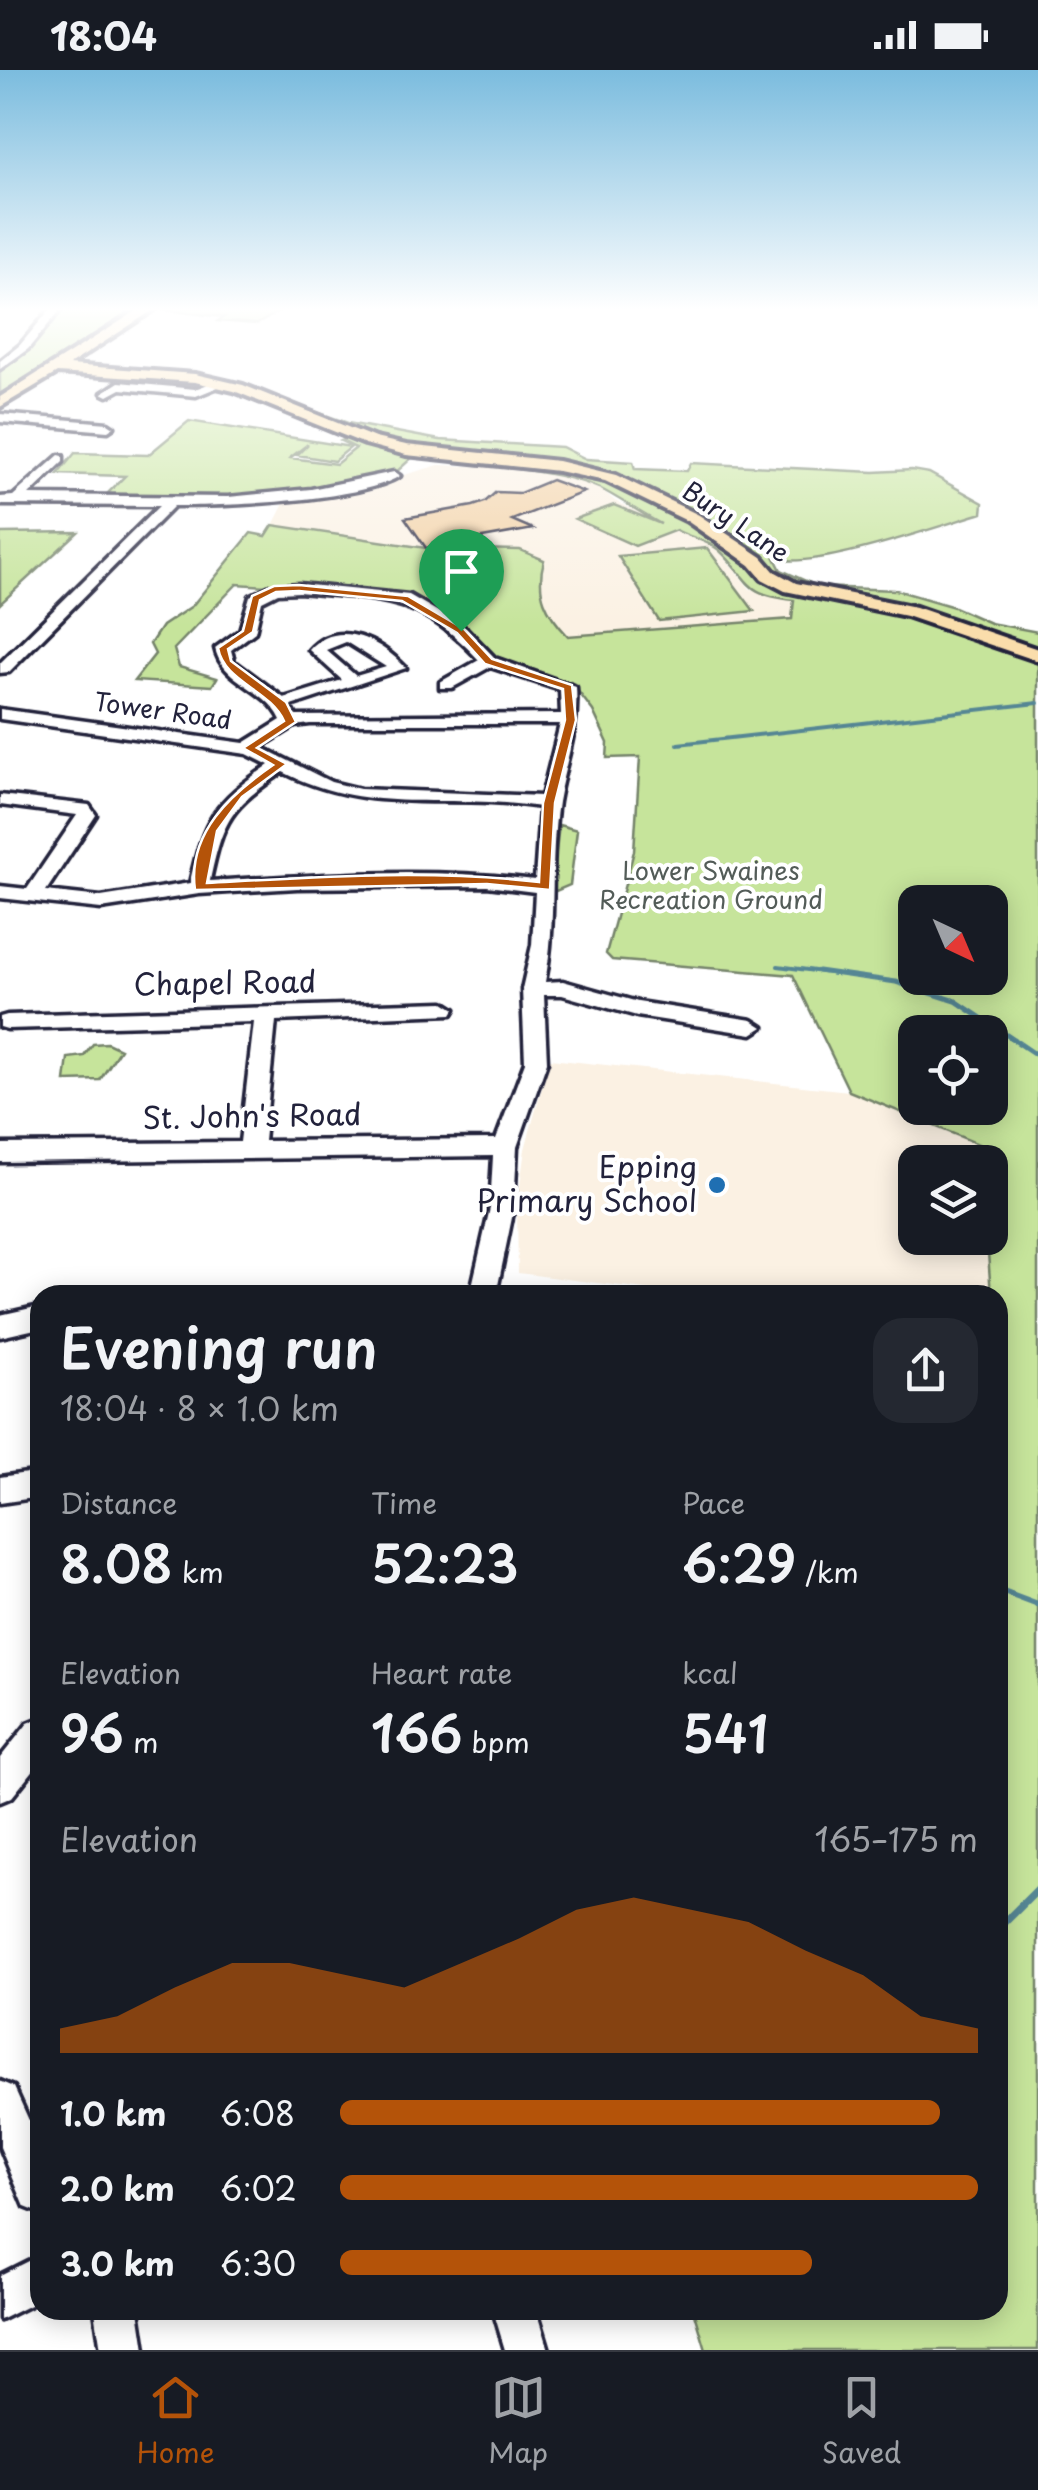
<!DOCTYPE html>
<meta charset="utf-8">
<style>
body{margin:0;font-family:"Playpen Sans",sans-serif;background:#242831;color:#f1f3f6;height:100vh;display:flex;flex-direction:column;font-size:38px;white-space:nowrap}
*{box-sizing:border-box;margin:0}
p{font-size:32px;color:#9ea1a6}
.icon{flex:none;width:55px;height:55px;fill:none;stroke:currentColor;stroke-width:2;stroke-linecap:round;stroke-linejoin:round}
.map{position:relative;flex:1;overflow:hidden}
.details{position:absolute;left:30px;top:1215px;width:978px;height:1035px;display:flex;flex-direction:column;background:#171b24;border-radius:30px;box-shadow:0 5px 25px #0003}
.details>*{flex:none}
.needle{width:65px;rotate:136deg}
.controls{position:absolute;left:898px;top:815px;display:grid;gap:20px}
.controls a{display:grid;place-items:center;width:110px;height:110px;border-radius:20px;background:#171b24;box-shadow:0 5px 25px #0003;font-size:50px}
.pin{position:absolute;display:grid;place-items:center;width:85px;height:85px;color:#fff;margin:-102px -42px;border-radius:50% 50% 50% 0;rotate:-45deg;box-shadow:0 0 10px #0007}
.pin .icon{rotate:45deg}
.round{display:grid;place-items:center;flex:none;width:105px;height:105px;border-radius:30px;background:#242831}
.head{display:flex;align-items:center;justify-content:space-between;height:170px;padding:0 30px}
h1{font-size:55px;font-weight:600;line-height:75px}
.metrics{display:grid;grid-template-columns:repeat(3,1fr);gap:15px;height:170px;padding:10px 30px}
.metrics div{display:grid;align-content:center}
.metrics b{font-size:50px;font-weight:600}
.metrics small{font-size:28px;font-weight:400}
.metrics p{font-size:28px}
.chart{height:280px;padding:20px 30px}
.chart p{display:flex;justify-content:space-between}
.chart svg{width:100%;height:180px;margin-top:10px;fill:#b45309;opacity:.7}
ul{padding:0 30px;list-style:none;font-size:32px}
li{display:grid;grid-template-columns:160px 120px 1fr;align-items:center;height:75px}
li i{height:25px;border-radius:12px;background:#b45309}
.status{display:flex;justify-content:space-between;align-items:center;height:70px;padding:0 50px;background:#171b24;direction:ltr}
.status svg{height:28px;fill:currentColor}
.dock{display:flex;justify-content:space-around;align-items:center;height:140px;border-top:2px solid #363941;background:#171b24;font-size:28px;color:#9ea1a6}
.dock a{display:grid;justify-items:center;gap:5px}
.dock .active{color:#b45309}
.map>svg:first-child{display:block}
</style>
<div class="status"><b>18:04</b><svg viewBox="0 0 49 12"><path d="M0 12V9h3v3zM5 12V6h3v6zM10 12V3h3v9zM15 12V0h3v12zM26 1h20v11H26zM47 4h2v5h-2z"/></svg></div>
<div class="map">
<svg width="1038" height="2280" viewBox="0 0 1038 2280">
<rect width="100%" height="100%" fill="#fff"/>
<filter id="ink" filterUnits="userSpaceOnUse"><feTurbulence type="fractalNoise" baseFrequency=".01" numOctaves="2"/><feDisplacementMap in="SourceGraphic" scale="20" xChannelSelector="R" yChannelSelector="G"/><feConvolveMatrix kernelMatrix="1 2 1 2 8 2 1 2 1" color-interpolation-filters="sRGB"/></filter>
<g filter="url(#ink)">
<path fill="#fbf1e3" d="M 439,395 L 514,398 L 564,406 L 602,420 L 615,431 L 717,478 L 750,519 L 794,530 L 792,549 L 568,566 L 546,542 L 540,503 L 479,478 L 426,478 L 273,455 L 286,430 L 341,423 Z
M 550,989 L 849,1021 L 981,1075 L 982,1092 L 915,1092 L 915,1168 L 987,1168 L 991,1225 L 693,1225 L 518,1203 L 517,1137 L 525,1079 Z"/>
<path fill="#c6e49b" stroke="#74836b" stroke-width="2.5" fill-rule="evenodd" d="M 63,237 L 149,237 L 0,331 L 0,299 L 28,280 Z
M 161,237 L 287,237 L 257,254 L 218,251 L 224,247 L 157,239 Z
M 249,318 L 348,353 L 440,370 L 562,377 L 586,389 L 633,392 L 635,399 L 687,401 L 691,393 L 874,402 L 912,400 L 929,403 L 983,433 L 982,443 C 942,455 808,502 775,488 L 781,500 L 819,517 L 896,520 L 954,537 L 990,553 L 1038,562 L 1038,2280 L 706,2280 L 694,2240 L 998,2240 L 998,1225 L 991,1225 L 987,1168 L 990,1092 L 982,1092 L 981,1075 L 849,1021 L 793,905 L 612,890 L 606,884 L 634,781 L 640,687 L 607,688 L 608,673 L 593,641 L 571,612 L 490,590 L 406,525 L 237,514 L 174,579 L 179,597 L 217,608 L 212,616 L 134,611 L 155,584 L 150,574 L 162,556 L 192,536 L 251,463 L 266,466 L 273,455 L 426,478 L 520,480 L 544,490 C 535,523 546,543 568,566 L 792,549 L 794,530 C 741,524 752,511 719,480 C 708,471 689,467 676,460 L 635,476 L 575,449 L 614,435 L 661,454 C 640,443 619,428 599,418 C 572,406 542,403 514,398 L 519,392 L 416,384 L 394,404 L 316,421 L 288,419 L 255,427 L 105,426 L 125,406 L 58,404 L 75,383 L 148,385 L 189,351 L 351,377 L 334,391 L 297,385 L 308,374 L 290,388 L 336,394 L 356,378 L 341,371 L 356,365 ZM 915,832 L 990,832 L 990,908 L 915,908 ZM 915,962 L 990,962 L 990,1038 L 915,1038 Z
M 78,462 L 0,534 L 0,463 Z
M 707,478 L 754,541 L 659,551 L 618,486 Z
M 559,755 L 577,760 L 570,815 L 551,823 Z
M 107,973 L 120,979 L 100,1010 L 65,1011 L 68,988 L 84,986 L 93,974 Z"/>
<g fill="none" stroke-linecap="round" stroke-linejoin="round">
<path stroke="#558694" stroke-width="4" d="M 678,674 L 1038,633
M 778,896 L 837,904"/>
<path stroke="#558694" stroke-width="5" d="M 818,901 L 896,912 L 956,931 L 1038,986"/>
<path stroke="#558694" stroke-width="6" d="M 998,1520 L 1038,1535"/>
<path stroke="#558694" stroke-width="8" d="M 998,1859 L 1038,1819"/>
</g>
<path fill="#f2d0a3" stroke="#22223b" stroke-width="2.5" d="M 551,410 L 584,422 L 512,450 L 533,459 L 426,478 L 405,448 L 473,436 L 485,432 L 496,422 L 520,423 Z"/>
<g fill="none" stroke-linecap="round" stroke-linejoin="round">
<g stroke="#22223b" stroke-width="7">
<path id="minor" d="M 52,237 L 63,237 L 28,279 L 0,299 L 0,291 L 20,275 Z
M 219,310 L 223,315 L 196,326 L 121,319 L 108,326 L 102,323 L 119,312 L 195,319 Z
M 0,344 L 108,353 L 114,357 L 108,361 L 0,352 Z
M 59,385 L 63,386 L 63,392 L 29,425 L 228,427 L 311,419 L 394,402 L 400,406 C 359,431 225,436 174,436 L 9,602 L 0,603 L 0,593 L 159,436 L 0,435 L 0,427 L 13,426 Z
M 299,514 L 409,525 L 466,558 L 495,588 L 576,617 C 579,661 565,691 558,732 C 549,792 557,852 545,912 L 563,911 L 638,932 L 752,950 L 763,957 L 752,964 L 637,946 L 562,925 L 544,925 L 547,992 L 517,1077 L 514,1138 L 496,1225 L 470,1225 L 490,1138 L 493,1086 L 0,1092 L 0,1074 L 240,1072 L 254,952 L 7,959 L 0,957 L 0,947 L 7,945 L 444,932 L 455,939 L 452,944 L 276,951 L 264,1071 L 496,1069 L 525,992 L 522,919 L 532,875 L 535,822 L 487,816 L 297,818 L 199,824 L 101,839 L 0,828 L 0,816 L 27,819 L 77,745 L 0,735 L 0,725 L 89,735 L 96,745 L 46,821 L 101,827 L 190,813 C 204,749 214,732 269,695 L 247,684 L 0,649 L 0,639 L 244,673 L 281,650 C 267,618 222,613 215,578 L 240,560 L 250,526 L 270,516 ZM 299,522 C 381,530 419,525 479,590 L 440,612 L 440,618 L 452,618 L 490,597 L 560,620 L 561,644 L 296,646 L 291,636 L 406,598 C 381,571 338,547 309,580 L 342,610 L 284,628 L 234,591 L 231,580 L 255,562 L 262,531 L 278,523 ZM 346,572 L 386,597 L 356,606 L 326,580 ZM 310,654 L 560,654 L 542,726 L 360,719 L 331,712 L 261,677 L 295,656 ZM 283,702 C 372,747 446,722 540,737 L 535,810 C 429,797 317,805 210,811 C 223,749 230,738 283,702 Z
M 40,1236 L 40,1258 L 0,1267 L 0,1245 Z
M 40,1401 L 40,1427 L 0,1433 L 0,1407 Z
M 40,1648 L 40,1692 L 12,1727 L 0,1732 L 0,1688 L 28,1653 Z
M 0,2011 L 14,2017 L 40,2075 L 40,2143 L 25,2137 L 0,2077 Z
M 40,2185 L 40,2230 L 0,2250 L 0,2205 Z
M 95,2240 L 139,2240 L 145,2280 L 101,2280 Z
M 493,2240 L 537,2240 L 549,2280 L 505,2280 Z"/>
</g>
<g stroke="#22223b" stroke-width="8">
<path id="major" d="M 143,237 L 158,237 L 69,295 L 195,304 L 243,315 L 375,368 L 406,375 L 558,391 L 616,405 L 699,445 L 762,487 L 774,501 L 796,513 L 916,537 L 1038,579 L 1038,591 L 906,546 L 785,521 L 762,509 L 750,495 L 687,451 L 605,411 L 558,401 L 406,385 L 365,374 L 234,321 L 195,312 L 57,303 L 0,337 L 0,327 Z"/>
</g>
<use href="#minor" fill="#fff" fill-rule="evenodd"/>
<use href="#major" fill="#faddab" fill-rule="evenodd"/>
</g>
</g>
<linearGradient id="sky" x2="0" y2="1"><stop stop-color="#7bbcde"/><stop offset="0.43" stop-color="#fff"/><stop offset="1" stop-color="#fff" stop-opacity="0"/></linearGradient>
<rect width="1038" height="556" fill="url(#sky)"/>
<path fill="#b45309" stroke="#fff" stroke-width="2.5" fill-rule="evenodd" d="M 299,515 L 408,526 L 464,559 L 492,589 L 572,615 L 576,650 L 555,733 L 550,820 L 487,814 L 195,820 C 187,763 231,724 273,695 L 243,678 L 284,651 C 270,620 224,612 218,578 L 243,561 L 252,526 L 274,516 ZM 299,521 L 402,531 L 457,563 L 485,594 L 563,619 L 565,650 L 543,733 L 539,812 C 430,799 317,807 207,813 L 217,761 L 242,727 L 287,694 L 257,678 L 296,652 L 286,632 L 231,591 L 228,579 L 253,562 L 260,530 L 276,522 Z"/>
<circle fill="#1f6fb2" stroke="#fff" stroke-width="4" cx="717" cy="1115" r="10"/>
<g text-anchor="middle" stroke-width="8" stroke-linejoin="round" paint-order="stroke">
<g font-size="25" fill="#22223b" stroke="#fff">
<text transform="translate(736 452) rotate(34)" y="9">Bury Lane</text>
<text transform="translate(163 641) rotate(8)" y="9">Tower Road</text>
</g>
<g font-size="25" fill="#535c58" stroke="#fff">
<text x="711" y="810">Lower Swaines<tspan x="711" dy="29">Recreation Ground</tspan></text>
</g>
<g font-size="30" fill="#22223b" stroke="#fff">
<text transform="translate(225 914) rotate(-1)" y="10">Chapel Road</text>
<text transform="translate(252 1047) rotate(-1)" y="10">St. John's Road</text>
</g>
<g font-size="30" fill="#22223b" stroke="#fff" text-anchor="end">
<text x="697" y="1108">Epping<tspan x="697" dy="34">Primary School</tspan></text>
</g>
</g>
</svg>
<div class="controls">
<a><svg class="needle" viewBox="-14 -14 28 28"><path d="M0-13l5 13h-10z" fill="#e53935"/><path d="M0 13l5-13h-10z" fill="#9ea1a6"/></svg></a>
<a><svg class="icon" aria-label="locate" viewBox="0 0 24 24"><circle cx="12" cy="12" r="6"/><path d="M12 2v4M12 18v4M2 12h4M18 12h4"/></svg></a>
<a><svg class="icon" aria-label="layers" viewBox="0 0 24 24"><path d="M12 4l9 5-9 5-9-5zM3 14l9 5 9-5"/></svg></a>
</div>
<div class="pin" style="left:461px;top:561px;background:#1e9e55"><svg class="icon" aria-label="arrive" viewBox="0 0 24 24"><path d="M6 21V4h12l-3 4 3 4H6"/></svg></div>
<section class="details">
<div class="head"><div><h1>Evening run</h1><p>18:04 · 8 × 1.0 km</p></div><a class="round"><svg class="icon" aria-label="share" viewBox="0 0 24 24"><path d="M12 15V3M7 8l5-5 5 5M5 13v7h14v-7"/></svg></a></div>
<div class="metrics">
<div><p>Distance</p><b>8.08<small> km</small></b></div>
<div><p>Time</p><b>52:23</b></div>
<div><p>Pace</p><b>6:29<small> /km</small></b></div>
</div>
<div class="metrics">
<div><p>Elevation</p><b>96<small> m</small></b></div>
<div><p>Heart rate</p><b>166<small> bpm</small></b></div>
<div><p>kcal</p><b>541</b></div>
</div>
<div class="chart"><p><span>Elevation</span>165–175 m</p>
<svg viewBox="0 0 160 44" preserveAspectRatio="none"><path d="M0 44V38L10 35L20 28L30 22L40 22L50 25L60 28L70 22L80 16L90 9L100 6L110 9L120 12L130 19L140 25L150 35L160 38V44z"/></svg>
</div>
<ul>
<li><b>1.0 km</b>6:08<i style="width:94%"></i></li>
<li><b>2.0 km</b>6:02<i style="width:100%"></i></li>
<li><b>3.0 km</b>6:30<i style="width:74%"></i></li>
</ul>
</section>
</div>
<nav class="dock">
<a class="active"><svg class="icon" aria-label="home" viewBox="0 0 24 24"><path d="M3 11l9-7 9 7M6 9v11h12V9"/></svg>Home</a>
<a><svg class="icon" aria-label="map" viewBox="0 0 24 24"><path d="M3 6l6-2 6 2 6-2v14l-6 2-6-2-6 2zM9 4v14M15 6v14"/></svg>Map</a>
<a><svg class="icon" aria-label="saved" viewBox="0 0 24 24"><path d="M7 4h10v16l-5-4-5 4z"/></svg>Saved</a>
</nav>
